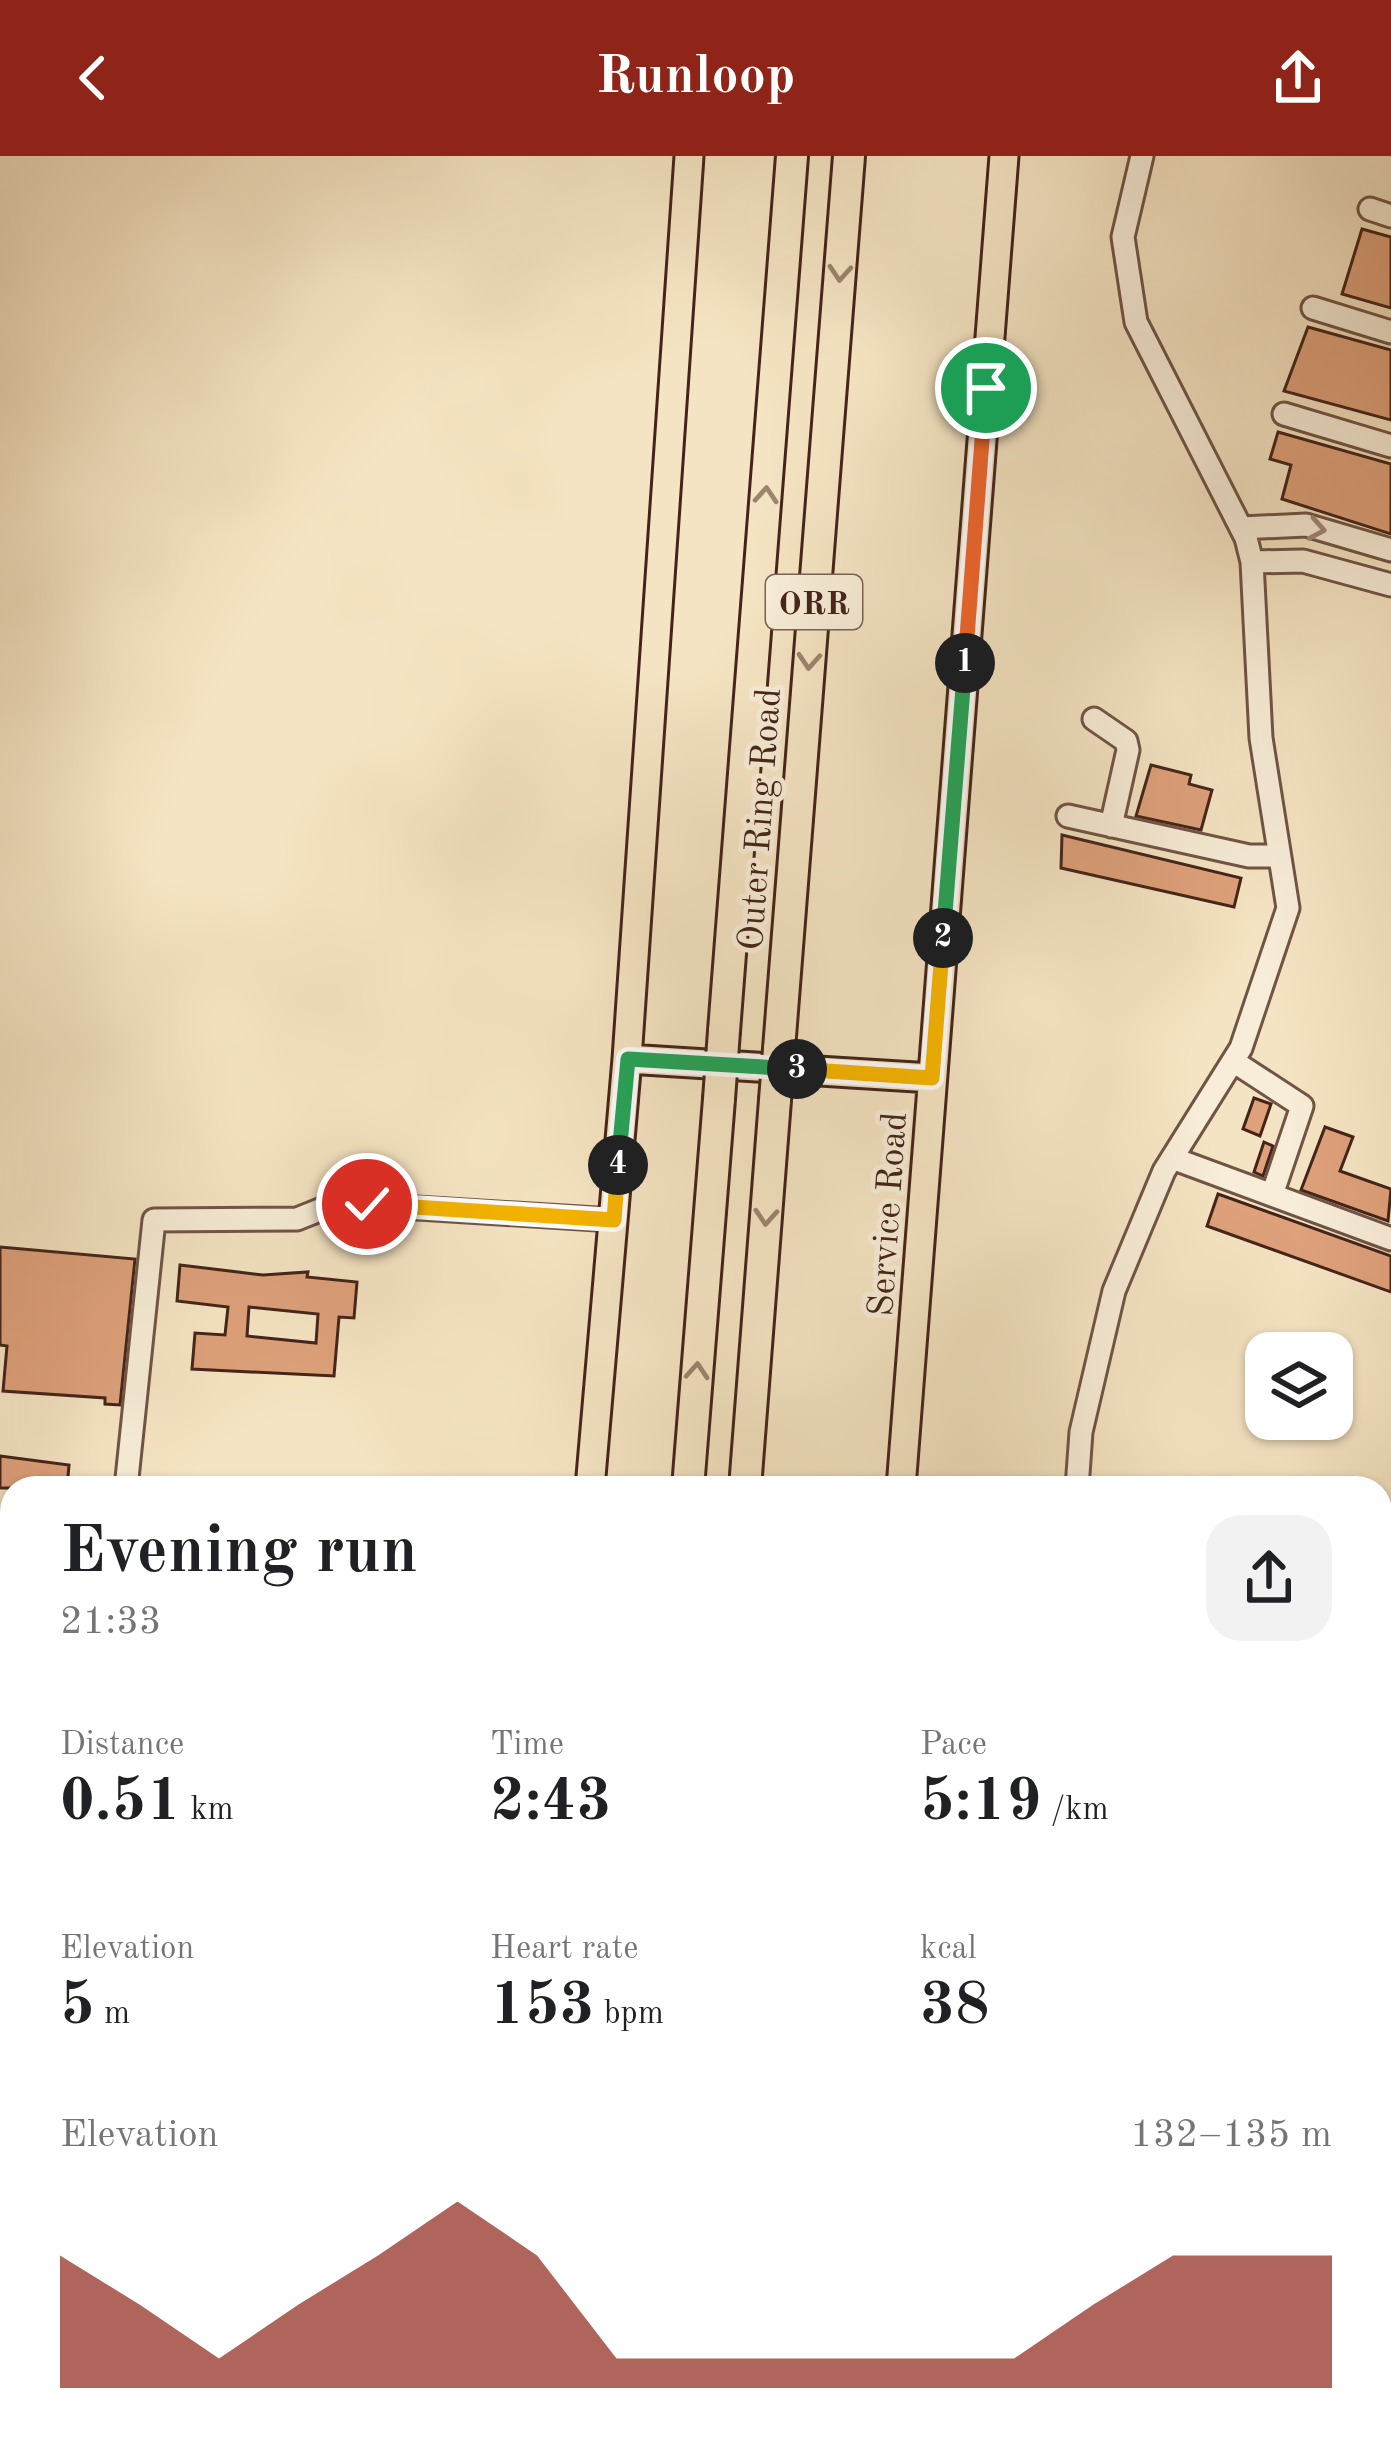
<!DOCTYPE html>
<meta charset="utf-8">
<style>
body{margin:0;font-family:"Old Standard TT",serif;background:#f2f2f2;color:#202124;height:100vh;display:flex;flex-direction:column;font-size:45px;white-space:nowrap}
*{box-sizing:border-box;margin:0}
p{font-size:39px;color:#757577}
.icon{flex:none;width:66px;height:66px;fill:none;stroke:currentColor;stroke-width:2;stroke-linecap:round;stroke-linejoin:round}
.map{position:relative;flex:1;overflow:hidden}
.panel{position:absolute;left:0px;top:1320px;width:1392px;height:975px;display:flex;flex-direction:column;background:#fff;border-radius:36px 36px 0 0;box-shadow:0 3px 9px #0004}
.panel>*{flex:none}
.fabs{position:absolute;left:1245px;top:1176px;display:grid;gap:24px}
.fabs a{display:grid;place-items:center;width:108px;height:108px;border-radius:24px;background:#fff;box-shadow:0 3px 9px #0004;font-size:60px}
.pin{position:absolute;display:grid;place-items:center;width:102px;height:102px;color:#fff;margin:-51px;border:6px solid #fff;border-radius:50%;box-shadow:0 3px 12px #0007}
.km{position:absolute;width:60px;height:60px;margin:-30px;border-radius:50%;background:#222;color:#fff;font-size:33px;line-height:60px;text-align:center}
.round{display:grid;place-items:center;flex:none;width:126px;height:126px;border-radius:36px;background:#f2f2f2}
.head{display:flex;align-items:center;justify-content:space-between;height:204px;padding:0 60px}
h1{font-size:66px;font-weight:700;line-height:90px}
.figures{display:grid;grid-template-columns:repeat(3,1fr);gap:18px;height:204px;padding:12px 60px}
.figures div{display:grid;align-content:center}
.figures b{font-size:60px;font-weight:700}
.figures small{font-size:33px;font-weight:400}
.figures p{font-size:33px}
.chart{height:336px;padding:24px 60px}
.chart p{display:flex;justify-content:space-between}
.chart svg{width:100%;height:216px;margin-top:12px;fill:#8f2418;opacity:.7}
header{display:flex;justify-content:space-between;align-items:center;height:156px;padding:0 60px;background:#8f2418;color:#fff;font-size:54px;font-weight:700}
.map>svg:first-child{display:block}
</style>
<header><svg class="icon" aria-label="back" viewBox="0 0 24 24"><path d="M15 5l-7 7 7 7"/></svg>Runloop<svg class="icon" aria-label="share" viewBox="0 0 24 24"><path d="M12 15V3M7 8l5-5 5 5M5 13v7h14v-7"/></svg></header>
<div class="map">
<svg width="1391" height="2293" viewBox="0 0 1391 2293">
<rect width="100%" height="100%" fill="#f5e4c3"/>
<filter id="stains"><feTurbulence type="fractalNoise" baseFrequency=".00167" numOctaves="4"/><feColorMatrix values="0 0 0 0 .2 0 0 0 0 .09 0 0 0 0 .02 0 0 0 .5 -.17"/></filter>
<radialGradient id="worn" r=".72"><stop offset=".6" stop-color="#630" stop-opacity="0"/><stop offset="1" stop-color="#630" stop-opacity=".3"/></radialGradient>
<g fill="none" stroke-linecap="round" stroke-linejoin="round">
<path stroke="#9cbfb2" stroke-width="33" d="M 0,1948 L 12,1971
M 189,2283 L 195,2293"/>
</g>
<path fill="#dea17b" stroke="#432419" stroke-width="3" fill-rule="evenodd" d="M 1362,73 L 1391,81 L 1391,152 L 1342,138 Z
M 1308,171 L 1391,194 L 1391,264 L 1284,235 Z
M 1278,276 L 1391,308 L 1391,378 L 1282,343 L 1291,309 L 1270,303 Z
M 1151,609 L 1191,619 L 1189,628 L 1212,634 L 1201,674 L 1136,660 Z
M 1062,679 L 1241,722 L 1234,751 L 1061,712 Z
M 1254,942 L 1271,948 L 1260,980 L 1243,973 Z
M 1325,971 L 1353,981 L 1340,1015 L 1391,1033 L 1388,1065 L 1301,1034 Z
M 1264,986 L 1273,990 L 1263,1020 L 1254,1016 Z
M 1218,1038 L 1391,1100 L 1391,1136 L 1207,1070 Z
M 0,1091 L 135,1103 L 120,1249 L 105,1248 L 105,1242 L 3,1235 L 7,1190 L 0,1189 Z
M 180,1109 L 263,1119 L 308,1116 L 307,1121 L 357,1126 L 354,1162 L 339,1161 L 334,1220 L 192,1213 L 195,1177 L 225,1179 L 228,1151 L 177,1145 ZM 249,1151 L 318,1158 L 316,1187 L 247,1180 Z
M 0,1300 L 69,1309 L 67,1332 L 0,1332 Z"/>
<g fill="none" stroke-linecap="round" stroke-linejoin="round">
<g stroke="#705444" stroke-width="27">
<path id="minor" d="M 1370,53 L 1391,60
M 1313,152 L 1391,176
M 1284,258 L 1391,290
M 1241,372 L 1306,369 L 1391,394
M 1252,406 L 1303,405 L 1391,429
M 1094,563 L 1126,585 L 1128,594 L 1111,670
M 1068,660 L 1249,700 L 1279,700
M 1233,905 L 1302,950 L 1272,1039
M 1172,1002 L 1391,1083
M 126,1332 L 154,1064 L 297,1063 L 337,1047 L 613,1064
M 1077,1332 L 1081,1276 L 1114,1135 L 1164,1015 L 1241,892 L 1288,752 L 1261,582 L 1252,406 L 1246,382 L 1136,166 L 1123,81 L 1142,0
M 1380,1893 L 1391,1894
M 1380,1987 L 1391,1988
M 1380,2084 L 1391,2085
M 1380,2187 L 1391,2188
M 1140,2283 L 1144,2293
M 1282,2283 L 1379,2293"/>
</g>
<g stroke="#432419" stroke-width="33">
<path id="major" d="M 627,903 L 932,922
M 590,1332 L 627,903 L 689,0
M 901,1332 L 1004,0
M 503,2293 L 504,2283
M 813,2293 L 814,2283"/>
</g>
<g stroke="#432419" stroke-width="36">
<path id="highway" d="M 724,875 L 792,0
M 779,893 L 849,0
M 688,1332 L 719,943
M 745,1332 L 775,944
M 600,2293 L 601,2283
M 656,2293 L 657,2283"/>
</g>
<use href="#minor" stroke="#f8edd8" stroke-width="21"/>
<use href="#major" stroke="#f5e4c3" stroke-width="27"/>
<use href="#highway" stroke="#f5e4c3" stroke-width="30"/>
<g stroke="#432419" stroke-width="36" stroke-linecap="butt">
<path id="highway-bridge" d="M 719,943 L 724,875
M 775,944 L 779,893"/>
</g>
<use href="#highway-bridge" stroke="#f5e4c3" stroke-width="30"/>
</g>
<defs><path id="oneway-chevron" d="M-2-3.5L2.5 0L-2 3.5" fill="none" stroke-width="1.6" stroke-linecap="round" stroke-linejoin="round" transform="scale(3)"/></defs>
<g stroke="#9c846e">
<use href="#oneway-chevron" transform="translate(840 117) rotate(94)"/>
<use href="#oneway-chevron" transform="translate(766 339) rotate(-86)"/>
<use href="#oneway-chevron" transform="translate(809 505) rotate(94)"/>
<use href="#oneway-chevron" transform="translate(766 1061) rotate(94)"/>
<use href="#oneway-chevron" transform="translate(697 1215) rotate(-86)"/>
</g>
<use stroke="#9e8878" href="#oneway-chevron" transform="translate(1317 373) rotate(10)"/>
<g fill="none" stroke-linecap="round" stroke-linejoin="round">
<g stroke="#fff" stroke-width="24">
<path id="split-1" d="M 965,507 L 986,232"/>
</g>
<g stroke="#fff" stroke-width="24">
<path id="split-2" d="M 943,782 L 965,507"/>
</g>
<g stroke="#fff" stroke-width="24">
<path id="split-3" d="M 797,913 L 932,922 L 943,782"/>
</g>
<g stroke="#fff" stroke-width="24">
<path id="split-4" d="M 618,1009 L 628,903 L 797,913"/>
</g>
<g stroke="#fff" stroke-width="24">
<path id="split-5" d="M 367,1048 L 614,1064 L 618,1009"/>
</g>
<use href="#split-1" stroke="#f0652b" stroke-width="15"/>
<use href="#split-2" stroke="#22a559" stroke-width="15"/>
<use href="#split-3" stroke="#f5b400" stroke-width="15"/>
<use href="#split-4" stroke="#22a559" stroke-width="15"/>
<use href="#split-5" stroke="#f5b400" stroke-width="15"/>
</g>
<g text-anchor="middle" stroke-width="10" stroke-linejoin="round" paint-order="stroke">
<rect fill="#f8edd8" stroke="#796052" stroke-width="3" x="766" y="419" width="96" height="54" rx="9"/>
<g font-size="33" font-weight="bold" fill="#432419">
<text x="814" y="458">ORR</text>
</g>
<g font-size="36" fill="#432419" stroke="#f8edd8">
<text transform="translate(758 663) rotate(-86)" y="13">Outer Ring Road</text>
<text transform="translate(886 1058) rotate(-86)" y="13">Service Road</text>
</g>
</g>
<rect width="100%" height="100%" filter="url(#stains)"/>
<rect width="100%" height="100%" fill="url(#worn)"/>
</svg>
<div class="fabs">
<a><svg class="icon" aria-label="layers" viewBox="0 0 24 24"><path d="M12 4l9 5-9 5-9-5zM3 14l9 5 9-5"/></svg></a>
</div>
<div class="pin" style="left:986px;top:232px;background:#1e9e55"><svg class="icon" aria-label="arrive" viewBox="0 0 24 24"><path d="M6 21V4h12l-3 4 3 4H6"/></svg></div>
<div class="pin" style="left:367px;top:1048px;background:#d93025"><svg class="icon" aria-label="check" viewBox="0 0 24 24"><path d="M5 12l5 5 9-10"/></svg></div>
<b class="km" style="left:965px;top:507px">1</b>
<b class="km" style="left:943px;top:782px">2</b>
<b class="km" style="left:797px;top:913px">3</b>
<b class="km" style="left:618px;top:1009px">4</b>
<section class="panel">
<div class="head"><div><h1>Evening run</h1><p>21:33</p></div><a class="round"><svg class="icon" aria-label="share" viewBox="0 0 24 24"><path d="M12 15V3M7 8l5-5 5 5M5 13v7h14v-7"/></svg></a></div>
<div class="figures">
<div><p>Distance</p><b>0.51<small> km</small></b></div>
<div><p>Time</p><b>2:43</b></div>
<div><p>Pace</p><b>5:19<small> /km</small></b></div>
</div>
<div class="figures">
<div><p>Elevation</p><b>5<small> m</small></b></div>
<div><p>Heart rate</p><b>153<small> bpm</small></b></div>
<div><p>kcal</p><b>38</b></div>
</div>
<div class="chart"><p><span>Elevation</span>132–135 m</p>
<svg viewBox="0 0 160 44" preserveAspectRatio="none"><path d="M0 44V17L10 27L20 38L30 27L40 17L50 6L60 17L70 38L80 38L90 38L100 38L110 38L120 38L130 27L140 17L150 17L160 17V44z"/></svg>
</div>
</section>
</div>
